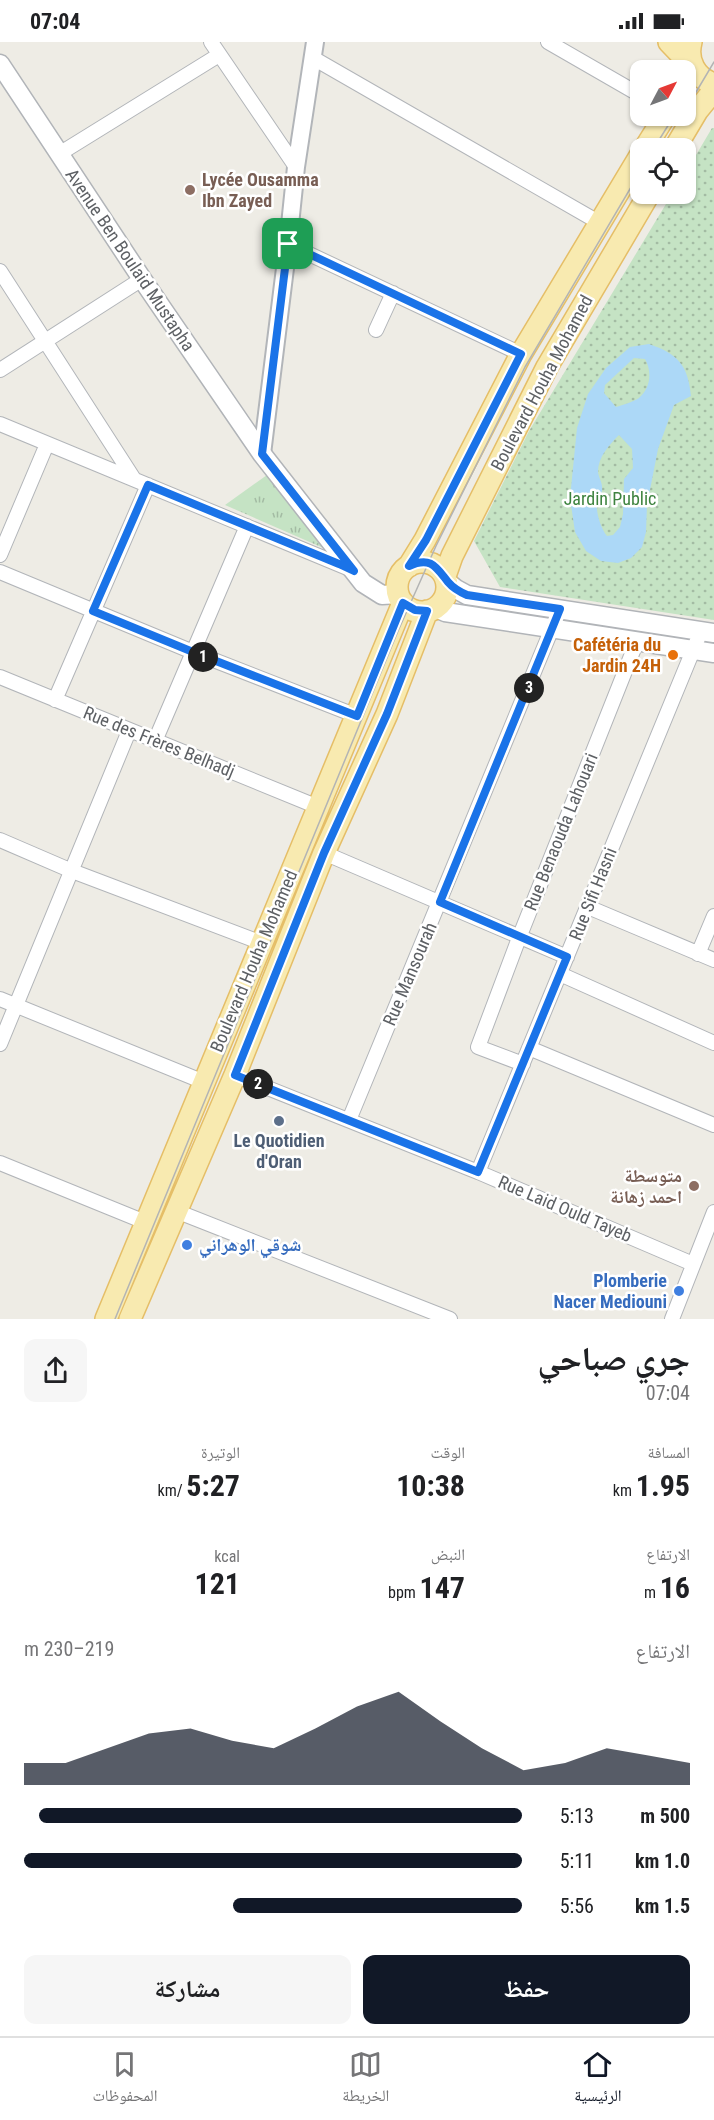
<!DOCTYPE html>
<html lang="ar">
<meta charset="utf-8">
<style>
body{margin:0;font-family:"Roboto Condensed","Noto Naskh Arabic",sans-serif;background:#f6f6f6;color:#202124;direction:rtl;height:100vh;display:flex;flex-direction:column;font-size:22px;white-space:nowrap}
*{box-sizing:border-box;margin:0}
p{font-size:20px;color:#757577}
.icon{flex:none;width:33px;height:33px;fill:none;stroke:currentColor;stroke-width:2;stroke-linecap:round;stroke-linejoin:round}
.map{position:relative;height:1277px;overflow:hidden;direction:ltr}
.panel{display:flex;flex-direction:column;background:#fff;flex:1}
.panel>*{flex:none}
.needle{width:39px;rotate:49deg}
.tools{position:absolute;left:630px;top:18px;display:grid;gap:12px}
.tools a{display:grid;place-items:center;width:66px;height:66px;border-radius:12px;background:#fff;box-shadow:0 2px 4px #0004;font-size:30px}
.pin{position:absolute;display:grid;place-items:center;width:51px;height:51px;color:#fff;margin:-26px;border-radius:12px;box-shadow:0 3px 9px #0006}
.km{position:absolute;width:30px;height:30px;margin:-15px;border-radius:50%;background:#222;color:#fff;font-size:16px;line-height:30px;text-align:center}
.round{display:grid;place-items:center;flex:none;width:63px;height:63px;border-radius:12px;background:#f6f6f6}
.headline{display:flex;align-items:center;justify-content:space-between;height:102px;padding:0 24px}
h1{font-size:33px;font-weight:700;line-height:45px}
.figures{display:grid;grid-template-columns:repeat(3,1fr);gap:9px;height:102px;padding:6px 24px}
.figures div{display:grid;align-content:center}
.figures b{font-size:30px;font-weight:700}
.figures small{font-size:16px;font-weight:400}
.figures p{font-size:16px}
.chart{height:168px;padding:12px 24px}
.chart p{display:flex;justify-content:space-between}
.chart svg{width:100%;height:108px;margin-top:6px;fill:#111827;opacity:.7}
.button{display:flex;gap:12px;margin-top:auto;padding:12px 24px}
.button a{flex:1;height:69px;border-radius:12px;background:#111827;color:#fff;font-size:24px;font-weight:700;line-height:69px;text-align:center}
.button a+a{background:#f6f6f6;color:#202124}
ul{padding:0 24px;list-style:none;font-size:20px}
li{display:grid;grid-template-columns:96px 72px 1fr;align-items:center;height:45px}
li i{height:15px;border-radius:8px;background:#111827}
.status{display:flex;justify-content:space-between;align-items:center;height:42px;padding:0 30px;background:#fff;direction:ltr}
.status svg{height:16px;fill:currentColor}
.dock{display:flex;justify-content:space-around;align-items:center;height:84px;border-top:2px solid #e0e0e0;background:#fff;font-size:16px;color:#757577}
.dock a{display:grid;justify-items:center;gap:3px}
.dock .current{color:#111827}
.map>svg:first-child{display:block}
</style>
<div class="status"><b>07:04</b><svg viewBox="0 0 49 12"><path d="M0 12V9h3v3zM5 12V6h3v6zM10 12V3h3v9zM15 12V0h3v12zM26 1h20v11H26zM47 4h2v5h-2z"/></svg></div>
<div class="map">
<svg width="714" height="1277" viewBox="0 0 714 1277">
<defs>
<pattern id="grass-tufts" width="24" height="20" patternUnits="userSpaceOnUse" patternTransform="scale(1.5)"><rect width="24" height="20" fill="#c5e3c4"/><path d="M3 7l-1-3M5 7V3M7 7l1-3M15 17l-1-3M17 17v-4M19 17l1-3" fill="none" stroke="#a3bba3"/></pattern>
<pattern id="garden-dots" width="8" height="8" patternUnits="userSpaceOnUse" patternTransform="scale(1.5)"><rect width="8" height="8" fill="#c5e3c4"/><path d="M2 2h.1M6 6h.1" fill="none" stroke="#a3bba3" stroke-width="1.8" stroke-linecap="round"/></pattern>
</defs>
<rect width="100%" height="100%" fill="#eeece5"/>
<path fill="url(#grass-tufts)" d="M 267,433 L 328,508 L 225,463 Z"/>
<path fill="url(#garden-dots)" d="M 712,86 L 714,86 L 714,578 L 500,545 L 474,499 L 529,389 L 672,152 L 686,152 L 686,130 Z"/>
<path fill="#acd8f7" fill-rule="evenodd" d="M 649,302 C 678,312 688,323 691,354 L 674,363 L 658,407 L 647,463 L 646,490 L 642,505 L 631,516 L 618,521 L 601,519 L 586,509 L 575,490 L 570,456 L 577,386 L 588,352 L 606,326 L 630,305 ZM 634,316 L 645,317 C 652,329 651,346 639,356 C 633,360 623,363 616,365 L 604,351 L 605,343 ZM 619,393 L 632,407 L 633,426 L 624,437 L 623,472 L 620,485 L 613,493 L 607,494 C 601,487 596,471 597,462 C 597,458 601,453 602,449 C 603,441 599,437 598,430 C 598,415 609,403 619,393 Z"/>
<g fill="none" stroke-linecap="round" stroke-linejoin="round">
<g stroke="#b2b5b9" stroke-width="16">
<path id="minor" d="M 211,0 L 296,125
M 548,0 L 640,53
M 313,16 L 600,181
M 59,112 L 219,13
M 288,202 L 521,312
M 0,229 L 134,437
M 376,288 L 393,251
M 0,328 L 142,237
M 0,382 L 350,527
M 0,513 L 47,402
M 0,530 L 193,610 L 357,674
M 0,635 L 318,765
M 55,658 L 148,443
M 155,699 L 247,484
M 0,798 L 72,829 L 262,901
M 324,811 L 567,915
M 588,865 L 714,918
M 698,912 L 714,874
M 560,932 L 714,1001
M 0,957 L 204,1040
M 0,1002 L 129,689
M 529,1006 L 714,1083
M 523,1022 L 478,1005 L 519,896 L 637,599
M 235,1033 L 478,1130 L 693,1222
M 349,1078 L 560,567
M 0,1121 L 145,1180
M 478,1130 L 701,589
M 176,1169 L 450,1277
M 672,1277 L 714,1170"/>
</g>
<g stroke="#b2b5b9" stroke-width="20">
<path id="tertiary" d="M 262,412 L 288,202 L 296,125 L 315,0"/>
</g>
<g stroke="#b1b4b8" stroke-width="21">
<path id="secondary" d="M 0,22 L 142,237 L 262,412 L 363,541 L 382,553 L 399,552
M 446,539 L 456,547 L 467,553 L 714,591
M 436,566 L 445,570 L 714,611"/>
</g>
<g stroke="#e5be67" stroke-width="24">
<path id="primary" d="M 669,0 L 692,24
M 691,0 C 686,19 696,36 714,42
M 645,106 L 665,74
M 675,106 L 697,69 L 714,48
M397 545a25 25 0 1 1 50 0a25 25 0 1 1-50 0Z
M 409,524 L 425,498 L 521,312 L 640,114
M 445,534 L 452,514 L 547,325 L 649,152
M 106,1277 L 403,561
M 130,1277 L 235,1033 L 324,811 L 387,672 L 427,569"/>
</g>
<use href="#minor" stroke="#fff" stroke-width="14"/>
<use href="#tertiary" stroke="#fff" stroke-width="16"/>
<use href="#secondary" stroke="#fff" stroke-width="18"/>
<use href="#primary" stroke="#f8eab0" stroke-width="21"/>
<path stroke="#b3b4b4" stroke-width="1.5" d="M 686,67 L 714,20
M 654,106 L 674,74
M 115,1277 L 398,589 L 436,504 L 525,325 L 640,130"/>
</g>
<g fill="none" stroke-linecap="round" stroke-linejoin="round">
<g stroke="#fff" stroke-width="12">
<path id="route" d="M 288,202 L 521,312 L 426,498 L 409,524 C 431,514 436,525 448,540 C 453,546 460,550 467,553 L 560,567 L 440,860 L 567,915 L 478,1130 L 235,1033 L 324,811 L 387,672 L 427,569 L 415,568 L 403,561 L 357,674 L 193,610 L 93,569 L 148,443 L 339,522 L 354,529 L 262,412 Z"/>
</g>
<use href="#route" stroke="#1a73e8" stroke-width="8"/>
</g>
<g fill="#8d6e63" stroke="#fff" stroke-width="2">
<circle cx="190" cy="148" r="6"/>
<circle cx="694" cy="1144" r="6"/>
</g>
<circle fill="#e8710a" stroke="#fff" stroke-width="2" cx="673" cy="613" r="6"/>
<circle fill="#5c6f8a" stroke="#fff" stroke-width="2" cx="279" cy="1079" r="6"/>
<g fill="#3f7fe0" stroke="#fff" stroke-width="2">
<circle cx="187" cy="1203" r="6"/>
<circle cx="679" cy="1249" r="6"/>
</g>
<g text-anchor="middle" stroke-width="5" stroke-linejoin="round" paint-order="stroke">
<g font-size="18" font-weight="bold" fill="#785e54" stroke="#fff" text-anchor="start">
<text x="202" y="144">Lycée Ousamma<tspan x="202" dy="21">Ibn Zayed</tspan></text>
<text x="682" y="1140" text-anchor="end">متوسطة<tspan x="682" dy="21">احمد زهانة</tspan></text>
</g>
<g font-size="18" fill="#5d6064" stroke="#fff">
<text transform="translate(130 218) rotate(56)" y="6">Avenue Ben Boulaid Mustapha</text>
<text transform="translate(542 341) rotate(-62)" y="6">Boulevard Houha Mohamed</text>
<text transform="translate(159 700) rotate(22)" y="6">Rue des Frères Belhadj</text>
<text transform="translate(561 790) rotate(-68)" y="6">Rue Benaouda Lahouari</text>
<text transform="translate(593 852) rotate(-68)" y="6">Rue Sifi Hasni</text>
<text transform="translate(254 919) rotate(-67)" y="6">Boulevard Houha Mohamed</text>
<text transform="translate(410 932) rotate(-67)" y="6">Rue Mansourah</text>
<text transform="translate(565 1167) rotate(23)" y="6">Rue Laid Ould Tayeb</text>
</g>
<g font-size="18" fill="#3d833f" stroke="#fff">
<text x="610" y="463">Jardin Public</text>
</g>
<g font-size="18" font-weight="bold" fill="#c56008" stroke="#fff" text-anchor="end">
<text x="661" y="609">Cafétéria du<tspan x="661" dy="21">Jardin 24H</tspan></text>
</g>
<g font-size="18" font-weight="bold" fill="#4e5e75" stroke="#fff">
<text x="279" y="1105">Le Quotidien<tspan x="279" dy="21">d'Oran</tspan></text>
</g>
<g font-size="18" font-weight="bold" fill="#366cbe" stroke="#fff" text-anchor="start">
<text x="199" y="1209">شوقي الوهراني</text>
<text x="667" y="1245" text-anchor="end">Plomberie<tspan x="667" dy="21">Nacer Mediouni</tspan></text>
</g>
</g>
</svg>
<div class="tools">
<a><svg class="needle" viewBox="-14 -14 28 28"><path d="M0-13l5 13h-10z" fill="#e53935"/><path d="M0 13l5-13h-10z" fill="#757577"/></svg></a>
<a><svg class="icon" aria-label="locate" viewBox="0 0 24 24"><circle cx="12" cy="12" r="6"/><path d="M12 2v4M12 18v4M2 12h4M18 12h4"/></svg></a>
</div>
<div class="pin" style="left:288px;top:202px;background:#1e9e55"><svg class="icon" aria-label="arrive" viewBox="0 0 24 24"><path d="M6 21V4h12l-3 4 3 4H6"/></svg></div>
<b class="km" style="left:203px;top:615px">1</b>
<b class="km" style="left:258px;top:1042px">2</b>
<b class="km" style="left:529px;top:646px">3</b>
</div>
<section class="panel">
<div class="headline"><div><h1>جري صباحي</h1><p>07:04</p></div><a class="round"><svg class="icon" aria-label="share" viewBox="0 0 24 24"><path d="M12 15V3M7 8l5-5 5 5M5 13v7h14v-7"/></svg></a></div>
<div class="figures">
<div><p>المسافة</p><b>1.95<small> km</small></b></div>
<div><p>الوقت</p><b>10:38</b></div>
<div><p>الوتيرة</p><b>5:27<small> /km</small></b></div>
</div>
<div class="figures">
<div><p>الارتفاع</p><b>16<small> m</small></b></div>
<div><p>النبض</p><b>147<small> bpm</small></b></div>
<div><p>kcal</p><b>121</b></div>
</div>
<div class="chart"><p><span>الارتفاع</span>219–230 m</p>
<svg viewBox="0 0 160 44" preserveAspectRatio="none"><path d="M0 44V35L10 35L20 29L30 23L40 21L50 26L60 29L70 21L80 12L90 6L100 18L110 29L120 38L130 35L140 29L150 32L160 35V44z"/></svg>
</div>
<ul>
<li><b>500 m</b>5:13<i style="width:97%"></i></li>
<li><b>1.0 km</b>5:11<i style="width:100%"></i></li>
<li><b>1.5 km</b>5:56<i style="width:58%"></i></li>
</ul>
<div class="button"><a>حفظ</a><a>مشاركة</a></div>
</section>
<nav class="dock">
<a class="current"><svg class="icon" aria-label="home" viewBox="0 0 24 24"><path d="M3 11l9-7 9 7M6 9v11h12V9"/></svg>الرئيسية</a>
<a><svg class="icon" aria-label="map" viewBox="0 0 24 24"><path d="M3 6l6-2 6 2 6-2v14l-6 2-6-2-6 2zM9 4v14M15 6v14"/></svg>الخريطة</a>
<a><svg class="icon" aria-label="saved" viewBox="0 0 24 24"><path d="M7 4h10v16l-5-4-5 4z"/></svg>المحفوظات</a>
</nav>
